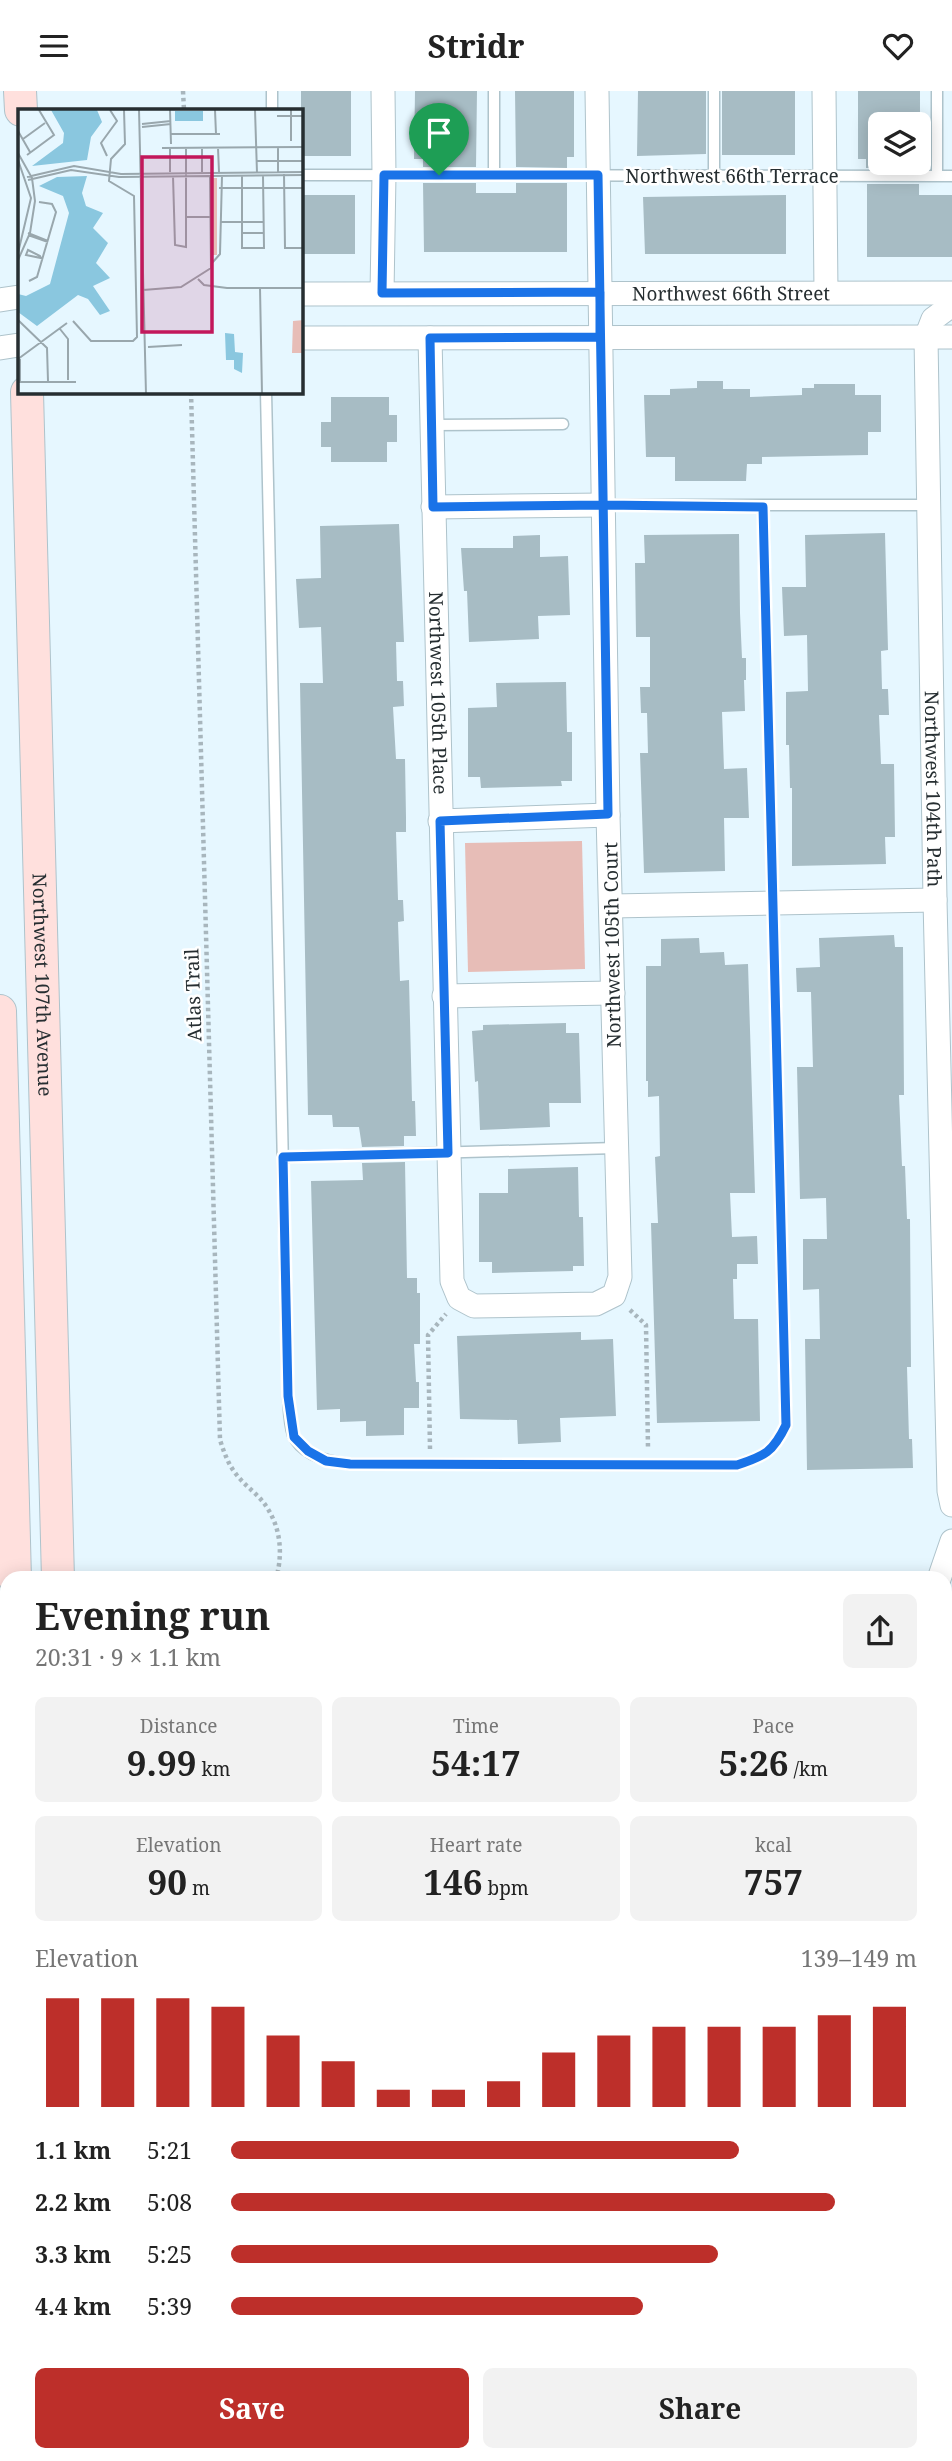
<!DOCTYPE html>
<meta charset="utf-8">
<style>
body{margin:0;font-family:"Noto Serif",serif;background:#f2f2f2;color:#222;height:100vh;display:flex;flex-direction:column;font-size:26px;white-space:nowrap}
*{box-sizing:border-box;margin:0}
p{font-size:23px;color:#767676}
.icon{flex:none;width:38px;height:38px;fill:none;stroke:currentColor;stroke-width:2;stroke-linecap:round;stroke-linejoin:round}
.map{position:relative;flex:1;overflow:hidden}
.details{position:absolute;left:0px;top:1480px;width:952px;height:891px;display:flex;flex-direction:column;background:#fff;border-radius:21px 21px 0 0;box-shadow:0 4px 18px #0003}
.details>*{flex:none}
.buttons{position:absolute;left:868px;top:21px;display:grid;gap:14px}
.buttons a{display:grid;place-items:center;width:63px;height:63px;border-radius:10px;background:#fff;box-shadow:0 4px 18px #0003;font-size:35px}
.pin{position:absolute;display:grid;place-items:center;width:60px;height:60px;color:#fff;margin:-72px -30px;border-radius:50% 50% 50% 0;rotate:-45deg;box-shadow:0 0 7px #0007}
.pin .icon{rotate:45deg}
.round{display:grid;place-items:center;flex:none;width:74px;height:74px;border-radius:10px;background:#f2f2f2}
.overview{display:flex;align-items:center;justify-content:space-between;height:119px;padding:0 35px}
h1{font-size:38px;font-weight:700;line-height:52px}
.figures{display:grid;grid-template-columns:repeat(3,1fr);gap:10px;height:119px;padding:7px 35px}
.figures div{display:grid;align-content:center;border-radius:10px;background:#f2f2f2;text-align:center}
.figures b{font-size:35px;font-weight:700}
.figures small{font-size:19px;font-weight:400}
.figures p{font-size:19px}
.chart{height:196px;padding:14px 35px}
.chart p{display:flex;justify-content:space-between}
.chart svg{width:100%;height:126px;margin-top:7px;stroke:#bd2f2a;stroke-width:6}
.action{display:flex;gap:14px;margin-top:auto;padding:14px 35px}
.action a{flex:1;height:80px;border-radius:10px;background:#bd2f2a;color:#fff;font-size:28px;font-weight:700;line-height:80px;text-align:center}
.action a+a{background:#f2f2f2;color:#222}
ul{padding:0 35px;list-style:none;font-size:23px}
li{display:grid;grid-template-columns:112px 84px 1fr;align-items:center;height:52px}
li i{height:18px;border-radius:9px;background:#bd2f2a}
header{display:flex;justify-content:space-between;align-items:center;height:91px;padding:0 35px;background:#fff;font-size:32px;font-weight:700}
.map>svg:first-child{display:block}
</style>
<header><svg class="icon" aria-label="menu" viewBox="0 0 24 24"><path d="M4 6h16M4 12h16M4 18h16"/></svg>Stridr<svg class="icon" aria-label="heart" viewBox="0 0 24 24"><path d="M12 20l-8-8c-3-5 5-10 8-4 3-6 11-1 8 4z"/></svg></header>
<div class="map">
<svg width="952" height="2370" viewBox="0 0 952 2370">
<rect width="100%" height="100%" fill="#e6f7ff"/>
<path fill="#e7bdb7" d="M 582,750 L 585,878 L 468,881 L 465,752 Z"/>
<path fill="#a7bcc4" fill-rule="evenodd" d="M 301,0 L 351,0 L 351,65 L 301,65 Z
M 415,0 L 477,0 L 476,76 L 423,76 L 423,68 L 414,68 Z
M 515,0 L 574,0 L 574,66 L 567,66 L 567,77 L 516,76 Z
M 638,0 L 706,0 L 706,63 L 637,65 Z
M 722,0 L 795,0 L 795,64 L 722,64 Z
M 858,0 L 920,0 L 920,77 L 866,77 L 866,68 L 858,68 ZM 880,33 L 919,33 L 919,72 L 880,72 Z
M 423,92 L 476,92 L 476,102 L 516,102 L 516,92 L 567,92 L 567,161 L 424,161 Z
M 867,93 L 919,93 L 919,104 L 952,104 L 952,166 L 867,166 Z
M 301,104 L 355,104 L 355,163 L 301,163 Z
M 786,104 L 786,163 L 645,163 L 643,106 Z
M 697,290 L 723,290 L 723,298 L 750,298 L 750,306 L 802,304 L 802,297 L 814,297 L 814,293 L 855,293 L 855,304 L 881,304 L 881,341 L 868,341 L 868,364 L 762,366 L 762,373 L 747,373 L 746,390 L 675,390 L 675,366 L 646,366 L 644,304 L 670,304 L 670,298 L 697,297 Z
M 331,306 L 389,306 L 389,324 L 397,324 L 397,351 L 387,351 L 387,371 L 331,371 L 331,356 L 321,356 L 321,331 L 331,331 Z
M 399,433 L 404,551 L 396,551 L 397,590 L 403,590 L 404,615 L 393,616 L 396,668 L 405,668 L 406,726 L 406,741 L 396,741 L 398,809 L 403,809 L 404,830 L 398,831 L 400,890 L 409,889 L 412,1010 L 415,1010 L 416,1045 L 404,1045 L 404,1055 L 362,1056 L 359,1036 L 333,1036 L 332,1024 L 308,1024 L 300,592 L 323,592 L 321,536 L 299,537 L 296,488 L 321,487 L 320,435 Z
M 885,442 L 888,559 L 881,560 L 882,598 L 888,598 L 889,624 L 879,624 L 881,673 L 894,673 L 895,746 L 885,746 L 886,773 L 792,775 L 792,697 L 790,697 L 789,654 L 786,654 L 786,601 L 808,600 L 807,544 L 784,545 L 782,496 L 806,496 L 805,444 Z
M 739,443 L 740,522 L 742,567 L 746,567 L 746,589 L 744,589 L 745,620 L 722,621 L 724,678 L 747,677 L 749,727 L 724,727 L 725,780 L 644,782 L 640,662 L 648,662 L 647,622 L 641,622 L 640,596 L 650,596 L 650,546 L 636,546 L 635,472 L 645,472 L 644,444 Z
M 540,444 L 540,466 L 568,465 L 570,524 L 538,525 L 539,548 L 469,551 L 467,500 L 464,500 L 461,457 L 513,457 L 513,445 Z
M 566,591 L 567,641 L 572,641 L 572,690 L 561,690 L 562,695 L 481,697 L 480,686 L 468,686 L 468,617 L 497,616 L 496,592 Z
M 894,844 L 895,856 L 903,856 L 904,1004 L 899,1004 L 902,1075 L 905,1075 L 907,1128 L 910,1128 L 911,1276 L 907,1276 L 909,1348 L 912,1348 L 913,1377 L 807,1379 L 805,1248 L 820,1248 L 819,1198 L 803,1199 L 803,1148 L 827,1148 L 826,1107 L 800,1108 L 797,976 L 813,976 L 811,901 L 797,901 L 796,877 L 820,876 L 819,847 Z
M 699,847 L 700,862 L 724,861 L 725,874 L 748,873 L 755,1102 L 730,1102 L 732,1146 L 757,1145 L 758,1173 L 737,1173 L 737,1188 L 733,1188 L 734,1228 L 758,1228 L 760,1330 L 657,1332 L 651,1132 L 658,1132 L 655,1066 L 660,1065 L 659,1005 L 648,1006 L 648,990 L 646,990 L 646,875 L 661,875 L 661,848 Z
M 566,932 L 566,942 L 579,942 L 581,1012 L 549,1012 L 550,1036 L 480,1039 L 478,990 L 475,991 L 472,940 L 483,939 L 483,934 Z
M 405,1071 L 407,1187 L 417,1187 L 417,1202 L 420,1202 L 420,1253 L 414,1253 L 416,1291 L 419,1291 L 419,1317 L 404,1317 L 404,1344 L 366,1345 L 366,1330 L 340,1331 L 340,1318 L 317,1319 L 311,1090 L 363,1089 L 362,1072 Z
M 578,1076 L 579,1126 L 583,1126 L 584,1175 L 573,1175 L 573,1180 L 492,1182 L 492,1171 L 479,1171 L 479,1102 L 508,1102 L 508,1078 Z
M 581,1241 L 581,1249 L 613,1248 L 616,1325 L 560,1327 L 561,1351 L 518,1353 L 517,1329 L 460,1328 L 457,1245 Z"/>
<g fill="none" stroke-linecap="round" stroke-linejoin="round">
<g stroke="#aec3cb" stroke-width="13">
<path id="service" d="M 272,0 L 272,19
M 494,0 L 494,84
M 714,0 L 714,85
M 301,84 L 952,85
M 937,85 L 937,0
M 266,301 L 288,1305 C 289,1317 289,1332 293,1344 C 302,1365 330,1371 350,1373 L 737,1374 C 765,1365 773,1361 786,1334 L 763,416
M 432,334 L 563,333
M 604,414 L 927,414
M 283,1066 L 616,1057
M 945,1947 L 952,1947
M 945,2142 L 951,2370
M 418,2364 L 418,2370
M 552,2364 L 552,2370"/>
</g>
<g stroke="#aec3cb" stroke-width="25">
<g id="minor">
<path d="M 824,0 L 826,201"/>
<path d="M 382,202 L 384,84 L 383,0"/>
<path id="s1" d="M 301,203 L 952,202"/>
<path d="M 0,209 L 19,206"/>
<path id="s2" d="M 952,214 L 933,228 L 926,246 L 935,809 L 949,1400 L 952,1414"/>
<path d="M 301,247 L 952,246"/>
<path id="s3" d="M 430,247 L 452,1190 L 459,1207 L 474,1215 L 596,1213 L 614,1204 L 620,1186 L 608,724 L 597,0"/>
<path d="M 0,257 L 19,254"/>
<path d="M 433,416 L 604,414"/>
<path d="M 440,730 L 608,724"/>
<path d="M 611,815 L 935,809"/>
<path d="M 444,905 L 613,902"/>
<path d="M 939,1488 L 952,1450"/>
<path d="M 945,1746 L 952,1746"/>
</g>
</g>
<g stroke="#aec3cb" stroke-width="34">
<g id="secondary">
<path d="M 20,0 L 21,19"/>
<path id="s4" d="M 27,301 L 58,1488"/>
<path d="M 0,920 L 15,1488"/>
<path d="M 35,2364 L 35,2370"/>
<path d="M 81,2364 L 82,2370"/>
</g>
</g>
<path stroke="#a8b6bd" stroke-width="4.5" stroke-dasharray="3.5 3.5" stroke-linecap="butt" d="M 183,0 L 184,19
M 191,301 L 220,1349 C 224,1361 228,1373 236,1383 C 245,1395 258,1403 266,1415 C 281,1437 283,1463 276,1488
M 630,1219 L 646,1234 L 648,1357
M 430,1358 L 428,1244 L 446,1223
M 945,1612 L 952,1612
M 206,2364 L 206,2370"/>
<use href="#service" stroke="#fff" stroke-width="10"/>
<use href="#minor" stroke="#fff" stroke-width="23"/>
<use href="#secondary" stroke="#ffe0dd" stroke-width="32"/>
</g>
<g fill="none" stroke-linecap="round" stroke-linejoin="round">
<g stroke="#fff" stroke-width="14">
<path id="route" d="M 439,84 L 598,84 C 602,297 605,510 608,723 L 440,730 L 448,1062 L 283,1066 L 288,1305 L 294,1346 L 308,1360 L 326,1370 L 350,1373 L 737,1374 C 765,1365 773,1361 786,1334 L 763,416 L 604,414 L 433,416 L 430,247 L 600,246 L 600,201 L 382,202 L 384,84 L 439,84"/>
</g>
<use href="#route" stroke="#1a73e8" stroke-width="9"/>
</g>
<g text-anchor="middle" stroke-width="5" stroke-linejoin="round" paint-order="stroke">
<g font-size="19" fill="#262e31" stroke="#fff">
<text x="732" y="92">Northwest 66th Terrace</text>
<text dy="7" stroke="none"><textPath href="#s1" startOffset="430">Northwest 66th Street</textPath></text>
<text dy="7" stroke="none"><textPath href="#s3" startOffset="355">Northwest 105th Place</textPath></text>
<text dy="7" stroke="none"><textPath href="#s2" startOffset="495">Northwest 104th Path</textPath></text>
<text transform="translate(612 854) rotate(-91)" y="7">Northwest 105th Court</text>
<text dy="7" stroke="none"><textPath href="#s4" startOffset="593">Northwest 107th Avenue</textPath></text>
<text transform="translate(193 904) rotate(-92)" y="7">Atlas Trail</text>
</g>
</g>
<g transform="translate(18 18)">
<rect width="285" height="285" fill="#e6f7ff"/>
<path d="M 194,69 L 199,69 L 199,146 L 195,146 ZM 286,211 L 285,244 L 274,244 L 275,212 Z" fill="#e7bdb7"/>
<path d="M 33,1 L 79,1 L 84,13 L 73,28 L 69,51 L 14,57 L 45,34 L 46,24 ZM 157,2 L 185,2 L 185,12 L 157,12 ZM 69,67 L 64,84 L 68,97 L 85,104 L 75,119 L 90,134 L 78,154 L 92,169 L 75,177 L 92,202 L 82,206 L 70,190 L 60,186 L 19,217 L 0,203 L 0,185 L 8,187 L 32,175 L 51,104 L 45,87 L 21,77 L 39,68 ZM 207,224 L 216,225 L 217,243 L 225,244 L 224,264 L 216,260 L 216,251 L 208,251 Z" fill="#8ac7df"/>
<path fill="none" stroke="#99a7ad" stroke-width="2" d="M 121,1 L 128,285M 152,1 L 153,35M 197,1 L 198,25M 237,1 L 239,64M 273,1 L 273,32M 259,7 L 286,7M 124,15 L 153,12M 124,18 L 153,15M 0,22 L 12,43M 153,25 L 202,25M 5,30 L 27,14M 260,38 L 260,63M 144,39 L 286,38M 152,39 L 152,63M 184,39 L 184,63M 200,39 L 201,63M 0,44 L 14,69 L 17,92 L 12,124 L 0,151M 9,46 L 36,26 L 21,1M 89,47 L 83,34 L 99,12 L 92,1M 0,51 L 13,89 L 0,144M 239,52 L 286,52M 266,65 L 267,139 L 286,139M 224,66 L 224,139 L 246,139 L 245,67M 155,67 L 157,136 L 168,138 L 168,39M 9,68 L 56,57 L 103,65 L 286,63M 10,71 L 53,61 L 101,68 L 286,66M 201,79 L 286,79M 169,108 L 193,108M 202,113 L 245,113M 10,124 L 30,132M 224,124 L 246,124M 10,126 L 30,133M 10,141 L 22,147 L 23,149 L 8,146 ZM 194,154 L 202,145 L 204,67M 180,170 L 186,176 L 209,179 L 286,179M 11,172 L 19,168 L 38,103 L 34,95 L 21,93M 242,179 L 244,285M 125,181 L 163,178 L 193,159 L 192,67M 0,211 L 29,239 L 30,272M 55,212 L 73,232 L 115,232 L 119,228 L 116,87 L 91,72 L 93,50 L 107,35 L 106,1M 42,220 L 50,230 L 50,271M 130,238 L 164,236M 0,250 L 49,214M 0,273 L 58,273M 2,273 L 2,250"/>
<path fill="#c2185b" fill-opacity="0.15" stroke="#c2185b" stroke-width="3.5" d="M 124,48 L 194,48 L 194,223 L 124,223 Z"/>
<rect width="285" height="285" fill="none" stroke="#262e31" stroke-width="3.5"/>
</g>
</svg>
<div class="buttons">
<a><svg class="icon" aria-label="layers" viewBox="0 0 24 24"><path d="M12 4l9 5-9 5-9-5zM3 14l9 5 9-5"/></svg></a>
</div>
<div class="pin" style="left:439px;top:84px;background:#1e9e55"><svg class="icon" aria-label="arrive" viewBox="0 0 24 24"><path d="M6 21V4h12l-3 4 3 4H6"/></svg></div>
<section class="details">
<div class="overview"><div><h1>Evening run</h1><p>20:31 · 9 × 1.1 km</p></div><a class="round"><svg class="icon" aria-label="share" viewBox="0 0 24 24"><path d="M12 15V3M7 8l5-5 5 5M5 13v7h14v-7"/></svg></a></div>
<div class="figures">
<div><p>Distance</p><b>9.99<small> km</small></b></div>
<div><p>Time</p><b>54:17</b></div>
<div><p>Pace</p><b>5:26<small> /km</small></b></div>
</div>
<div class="figures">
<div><p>Elevation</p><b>90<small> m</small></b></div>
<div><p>Heart rate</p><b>146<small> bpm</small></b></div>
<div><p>kcal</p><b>757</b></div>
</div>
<div class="chart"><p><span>Elevation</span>139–149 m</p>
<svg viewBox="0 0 160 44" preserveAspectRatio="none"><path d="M5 44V6M15 44V6M25 44V6M35 44V9M45 44V19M55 44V28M65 44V38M75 44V38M85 44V35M95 44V25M105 44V19M115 44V16M125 44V16M135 44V16M145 44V12M155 44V9"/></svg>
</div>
<ul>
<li><b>1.1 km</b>5:21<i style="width:74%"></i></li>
<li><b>2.2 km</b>5:08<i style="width:88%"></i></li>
<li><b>3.3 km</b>5:25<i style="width:71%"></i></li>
<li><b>4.4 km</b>5:39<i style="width:60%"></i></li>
</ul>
<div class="action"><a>Save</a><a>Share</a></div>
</section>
</div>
